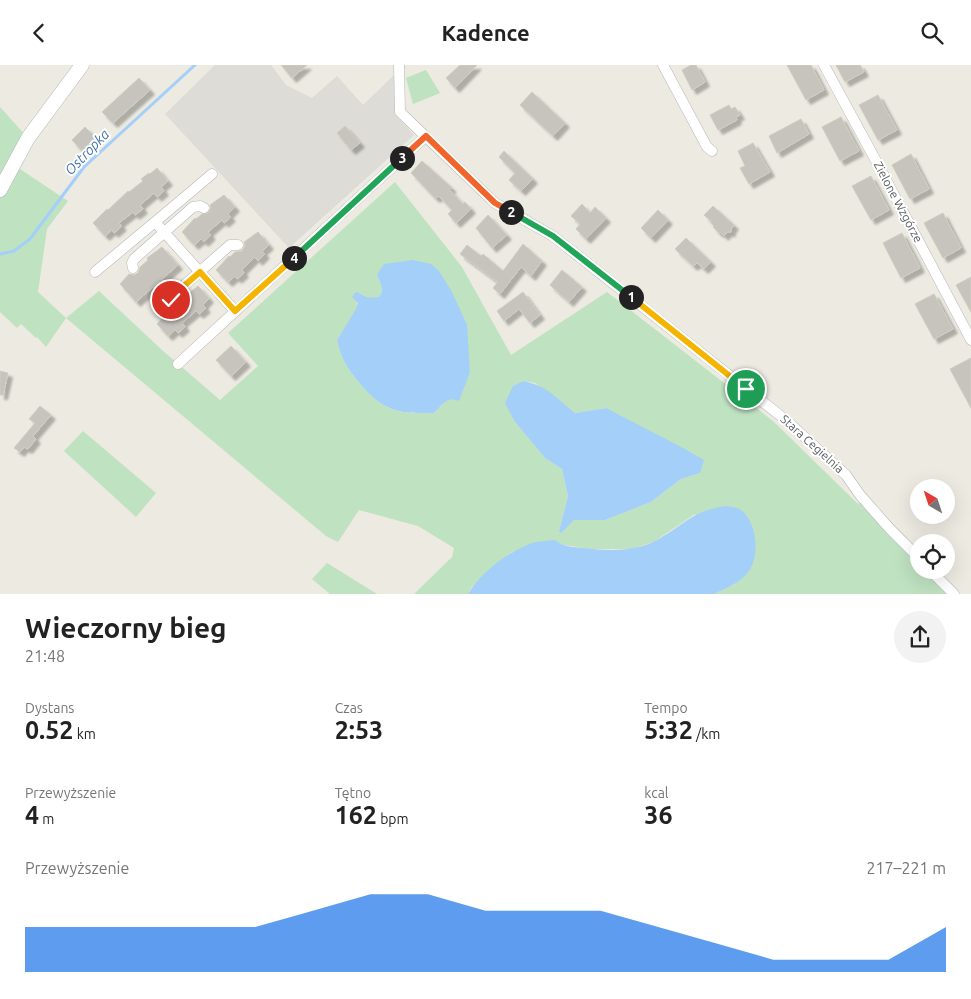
<!DOCTYPE html>
<html lang="pl">
<meta charset="utf-8">
<style>
body{margin:0;font-family:Ubuntu,sans-serif;background:#f2f2f2;color:#222;height:100vh;display:flex;flex-direction:column;font-size:19px;white-space:nowrap}
*{box-sizing:border-box;margin:0}
p{font-size:16px;color:#767676}
.icon{flex:none;width:28px;height:28px;fill:none;stroke:currentColor;stroke-width:2;stroke-linecap:round;stroke-linejoin:round}
.map{position:relative;height:529px;overflow:hidden}
.panel{display:flex;flex-direction:column;background:#fff;flex:1}
.panel>*{flex:none}
.needle{width:32px;rotate:321deg}
.fabs{position:absolute;left:910px;top:414px;display:grid;gap:10px}
.fabs a{display:grid;place-items:center;width:45px;height:45px;border-radius:50%;background:#fff;box-shadow:0 5px 20px #0002;font-size:25px}
.pin{position:absolute;display:grid;place-items:center;width:42px;height:42px;color:#fff;margin:-21px;border:2px solid #fff;border-radius:50%;box-shadow:0 1px 5px #0007}
.km{position:absolute;width:25px;height:25px;margin:-12px;border-radius:50%;background:#222;color:#fff;font-size:14px;line-height:25px;text-align:center}
.round{display:grid;place-items:center;flex:none;width:52px;height:52px;border-radius:26px;background:#f2f2f2}
.overview{display:flex;align-items:center;justify-content:space-between;height:85px;padding:0 25px}
h1{font-size:28px;font-weight:700;line-height:38px}
.stats{display:grid;grid-template-columns:repeat(3,1fr);gap:8px;height:85px;padding:5px 25px}
.stats div{display:grid;align-content:center}
.stats b{font-size:25px;font-weight:700}
.stats small{font-size:14px;font-weight:400}
.stats p{font-size:14px}
.chart{height:140px;padding:10px 25px}
.chart p{display:flex;justify-content:space-between}
.chart svg{width:100%;height:90px;margin-top:5px;fill:#1a73e8;opacity:.7}
header{display:flex;justify-content:space-between;align-items:center;height:65px;padding:0 25px;background:#fff;font-size:22px;font-weight:700}
.map>svg:first-child{display:block}
</style>
<header><svg class="icon" aria-label="back" viewBox="0 0 24 24"><path d="M15 5l-7 7 7 7"/></svg>Kadence<svg class="icon" aria-label="search" viewBox="0 0 24 24"><circle cx="10" cy="10" r="6"/><path d="M15 15l6 6"/></svg></header>
<div class="map">
<svg width="971" height="529" viewBox="0 0 971 529">
<defs>
<filter id="shadow"><feDropShadow dx="4.5" dy="4.5" stdDeviation="1" flood-color="#0004"/></filter>
</defs>
<rect width="100%" height="100%" fill="#eceae1"/>
<path fill="#dddcd6" d="M 215,0 L 271,0 L 286,20 L 312,33 L 337,11 L 363,40 L 394,10 L 395,50 L 414,70 L 289,183 L 165,49 Z"/>
<path fill="#bfe2c1" fill-rule="evenodd" d="M 426,5 L 440,28 L 413,39 L 406,13 Z
M 0,42 L 28,73 L 14,100 L 68,136 L 47,164 L 38,227 L 66,253 L 99,226 L 162,285 L 220,335 L 258,301 L 228,268 L 395,117 L 462,202 L 511,290 L 607,227 L 773,356 L 858,439 L 866,432 L 905,471 L 919,487 L 919,505 L 934,505 L 954,529 L 714,529 L 735,519 L 695,449 L 655,476 L 633,484 L 590,484 L 559,479 L 512,487 L 490,504 L 471,523 L 468,529 L 414,529 L 452,492 L 454,483 L 418,461 L 359,445 L 338,477 L 326,471 L 66,253 L 46,282 L 37,272 L 36,273 L 21,259 L 17,263 L 0,247 ZM 377,210 L 469,297 L 470,307 L 453,334 L 445,336 L 434,348 C 395,349 382,346 357,315 C 346,301 341,293 337,275 L 357,244 L 358,227 C 365,233 371,233 379,233 C 385,225 380,218 377,210 ZM 523,316 L 535,318 L 575,348 L 606,343 L 700,408 L 681,414 L 651,437 L 605,455 L 574,455 L 559,466 L 568,431 L 562,404 L 545,393 L 515,357 L 513,321 Z
M 83,366 L 156,428 L 136,452 L 64,386 Z
M 327,498 L 377,529 L 330,529 L 312,514 Z"/>
<path fill="#a4cff9" d="M 413,195 L 431,199 L 439,206 L 452,227 L 467,260 L 470,307 L 459,336 C 447,331 442,340 434,348 C 396,349 382,346 357,315 C 346,301 341,293 337,275 L 356,244 L 358,238 L 352,232 L 355,228 L 358,227 C 365,233 371,233 379,232 C 385,225 380,218 377,210 L 384,199 Z
M 523,316 C 548,321 556,333 575,348 L 606,343 L 685,384 L 704,395 L 700,408 L 681,414 L 651,437 L 605,455 L 574,455 L 561,468 L 559,466 L 568,431 L 562,404 L 545,393 L 515,357 L 505,338 L 513,321 Z
M 726,441 C 731,442 737,442 741,445 C 757,457 760,490 749,506 C 740,518 727,523 714,529 L 468,529 C 481,507 508,487 532,478 C 539,476 548,476 555,475 C 562,482 575,482 584,483 C 609,486 635,487 657,475 C 684,460 693,445 726,441 Z"/>
<g fill="none" stroke-linecap="round" stroke-linejoin="round">
<path stroke="#a4cff9" stroke-width="3" d="M 0,189 L 14,186 L 30,174 L 84,102 L 195,0"/>
</g>
<path fill="#c7c4be" stroke="#d0ccc0" filter="url(#shadow)" d="M 281,0 L 307,0 L 292,13 Z
M 460,0 L 477,0 L 455,23 L 446,13 Z
M 691,0 L 696,0 L 705,17 L 692,25 L 682,5 Z
M 787,0 L 811,0 L 824,25 L 806,35 Z
M 836,0 L 860,0 L 864,7 L 845,17 Z
M 139,13 L 150,25 L 113,58 L 102,47 Z
M 532,27 L 565,58 L 553,71 L 520,40 Z
M 878,30 L 897,65 L 878,75 L 859,40 Z
M 729,40 L 731,44 L 735,42 L 740,50 L 736,52 L 737,55 L 718,65 L 710,50 Z
M 841,52 L 859,86 L 840,96 L 822,62 Z
M 801,54 L 809,69 L 777,88 L 769,71 Z
M 345,61 L 360,78 L 351,85 L 337,68 Z
M 85,62 L 95,72 L 82,86 L 72,75 Z
M 753,78 L 770,107 L 749,119 L 740,103 L 745,101 L 738,86 Z
M 504,86 L 533,114 L 521,126 L 509,115 L 515,108 L 499,92 Z
M 911,89 L 929,124 L 910,134 L 892,100 Z
M 422,96 L 452,123 L 449,124 L 463,139 L 465,137 L 471,144 L 456,158 L 448,149 L 452,145 L 439,131 L 435,133 L 411,108 Z
M 157,103 L 168,116 L 161,122 L 164,126 L 157,132 L 154,128 L 140,140 L 143,144 L 135,150 L 133,147 L 119,158 L 122,161 L 114,168 L 112,165 L 105,171 L 93,158 L 107,144 L 108,145 L 128,126 L 129,127 L 143,116 L 141,114 L 149,108 L 150,109 Z
M 871,111 L 889,145 L 871,155 L 852,121 Z
M 224,130 L 235,142 L 228,149 L 231,152 L 224,158 L 222,155 L 208,167 L 211,170 L 204,177 L 201,174 L 194,180 L 182,167 L 195,153 L 196,154 L 202,149 L 208,148 L 211,143 L 210,140 Z
M 582,139 L 590,148 L 595,142 L 606,153 L 586,174 L 576,164 L 580,159 L 571,151 Z
M 713,141 L 734,160 L 731,164 L 731,167 L 727,167 L 724,171 L 720,167 L 719,168 L 713,162 L 714,161 L 711,158 L 712,157 L 704,150 Z
M 658,145 L 668,155 L 651,173 L 641,163 Z
M 943,148 L 961,183 L 943,193 L 924,158 Z
M 488,150 L 507,170 L 492,183 L 476,163 Z
M 258,167 L 269,180 L 262,186 L 265,189 L 258,196 L 255,192 L 242,205 L 244,208 L 237,214 L 235,211 L 228,217 L 216,205 L 229,191 L 230,192 L 235,187 L 242,186 L 245,180 L 244,177 Z
M 902,168 L 920,203 L 901,213 L 883,178 Z
M 686,173 L 711,197 L 704,204 L 697,198 L 693,201 L 675,184 Z
M 523,179 L 542,196 L 531,211 L 521,202 L 500,229 L 493,223 L 498,217 L 460,189 L 467,180 L 481,191 L 483,189 L 503,206 Z
M 162,182 L 178,200 L 136,237 L 120,219 L 129,209 L 134,210 L 138,208 L 140,202 L 148,195 L 147,193 Z
M 562,205 L 582,222 L 569,237 L 550,220 Z
M 971,212 L 971,247 L 956,220 Z
M 198,221 L 209,233 L 203,240 L 206,243 L 199,249 L 196,246 L 182,258 L 185,262 L 178,268 L 175,265 L 168,271 L 157,259 L 168,247 L 172,249 L 176,247 L 178,245 L 178,239 L 184,234 L 183,233 Z
M 523,227 L 540,250 L 530,258 L 519,244 L 504,256 L 497,246 Z
M 934,229 L 953,264 L 934,274 L 915,239 Z
M 231,281 L 246,297 L 231,311 L 216,295 Z
M 971,293 L 971,343 L 950,304 Z
M 0,306 L 8,308 L 3,330 L 0,330 Z
M 40,341 L 51,350 L 33,371 L 36,374 L 28,384 L 24,382 L 20,387 L 14,383 L 35,358 L 29,354 Z"/>
<g fill="none" stroke-linecap="round" stroke-linejoin="round">
<g stroke="#b4b7bb" stroke-width="11">
<path id="street" d="M 399,0 L 400,47 L 495,138 L 553,171 L 787,356 L 846,410 L 860,430 L 890,464 L 919,493
M 663,0 L 707,82 L 712,86
M 824,0 L 875,94 L 971,275
M 212,109 L 155,157 L 235,246
M 133,203 L 132,198 L 134,194 L 193,142 L 200,141 L 204,143
M 95,207 L 155,157
M 172,242 L 170,239 L 172,231 L 230,180 L 238,180
M 178,299 L 426,71
M 930,505 L 954,529"/>
</g>
<g stroke="#b5b8bd" stroke-width="15">
<path id="secondary" d="M 0,125 L 28,73 L 82,0"/>
</g>
<use href="#street" stroke="#fff" stroke-width="10"/>
<use href="#secondary" stroke="#fff" stroke-width="14"/>
</g>
<g fill="none" stroke-linecap="round" stroke-linejoin="round">
<g stroke="#fff" stroke-width="10">
<path id="split-1" d="M 631,232 L 746,324"/>
</g>
<g stroke="#fff" stroke-width="10">
<path id="split-2" d="M 511,147 L 553,171 L 631,232"/>
</g>
<g stroke="#fff" stroke-width="10">
<path id="split-3" d="M 402,93 L 426,71 L 495,138 L 511,147"/>
</g>
<g stroke="#fff" stroke-width="10">
<path id="split-4" d="M 294,193 L 402,93"/>
</g>
<g stroke="#fff" stroke-width="10">
<path id="split-5" d="M 171,235 L 172,231 L 200,207 L 235,246 L 294,193"/>
</g>
<use href="#split-1" stroke="#f5b400" stroke-width="6"/>
<use href="#split-2" stroke="#22a559" stroke-width="6"/>
<use href="#split-3" stroke="#f0652b" stroke-width="6"/>
<use href="#split-4" stroke="#22a559" stroke-width="6"/>
<use href="#split-5" stroke="#f5b400" stroke-width="6"/>
</g>
<g text-anchor="middle" stroke-width="4" stroke-linejoin="round" paint-order="stroke">
<g font-size="12" fill="#5a5d61" stroke="#fff">
<text transform="translate(898 137) rotate(62)" y="4">Zielone Wzgórze</text>
<text transform="translate(812 379) rotate(42)" y="4">Stara Cegielnia</text>
</g>
<g font-size="14" font-style="italic" fill="#4575b2" stroke="#fff">
<text transform="translate(87 87) rotate(-46)" y="5">Ostropka</text>
</g>
</g>
</svg>
<div class="fabs">
<a><svg class="needle" viewBox="-14 -14 28 28"><path d="M0-13l5 13h-10z" fill="#e53935"/><path d="M0 13l5-13h-10z" fill="#767676"/></svg></a>
<a><svg class="icon" aria-label="locate" viewBox="0 0 24 24"><circle cx="12" cy="12" r="6"/><path d="M12 2v4M12 18v4M2 12h4M18 12h4"/></svg></a>
</div>
<div class="pin" style="left:746px;top:324px;background:#1e9e55"><svg class="icon" aria-label="arrive" viewBox="0 0 24 24"><path d="M6 21V4h12l-3 4 3 4H6"/></svg></div>
<div class="pin" style="left:171px;top:235px;background:#d93025"><svg class="icon" aria-label="check" viewBox="0 0 24 24"><path d="M5 12l5 5 9-10"/></svg></div>
<b class="km" style="left:631px;top:232px">1</b>
<b class="km" style="left:511px;top:147px">2</b>
<b class="km" style="left:402px;top:93px">3</b>
<b class="km" style="left:294px;top:193px">4</b>
</div>
<section class="panel">
<div class="overview"><div><h1>Wieczorny bieg</h1><p>21:48</p></div><a class="round"><svg class="icon" aria-label="share" viewBox="0 0 24 24"><path d="M12 15V3M7 8l5-5 5 5M5 13v7h14v-7"/></svg></a></div>
<div class="stats">
<div><p>Dystans</p><b>0.52<small> km</small></b></div>
<div><p>Czas</p><b>2:53</b></div>
<div><p>Tempo</p><b>5:32<small> /km</small></b></div>
</div>
<div class="stats">
<div><p>Przewyższenie</p><b>4<small> m</small></b></div>
<div><p>Tętno</p><b>162<small> bpm</small></b></div>
<div><p>kcal</p><b>36</b></div>
</div>
<div class="chart"><p><span>Przewyższenie</span>217–221 m</p>
<svg viewBox="0 0 160 44" preserveAspectRatio="none"><path d="M0 44V22L10 22L20 22L30 22L40 22L50 14L60 6L70 6L80 14L90 14L100 14L110 22L120 30L130 38L140 38L150 38L160 22V44z"/></svg>
</div>
</section>
